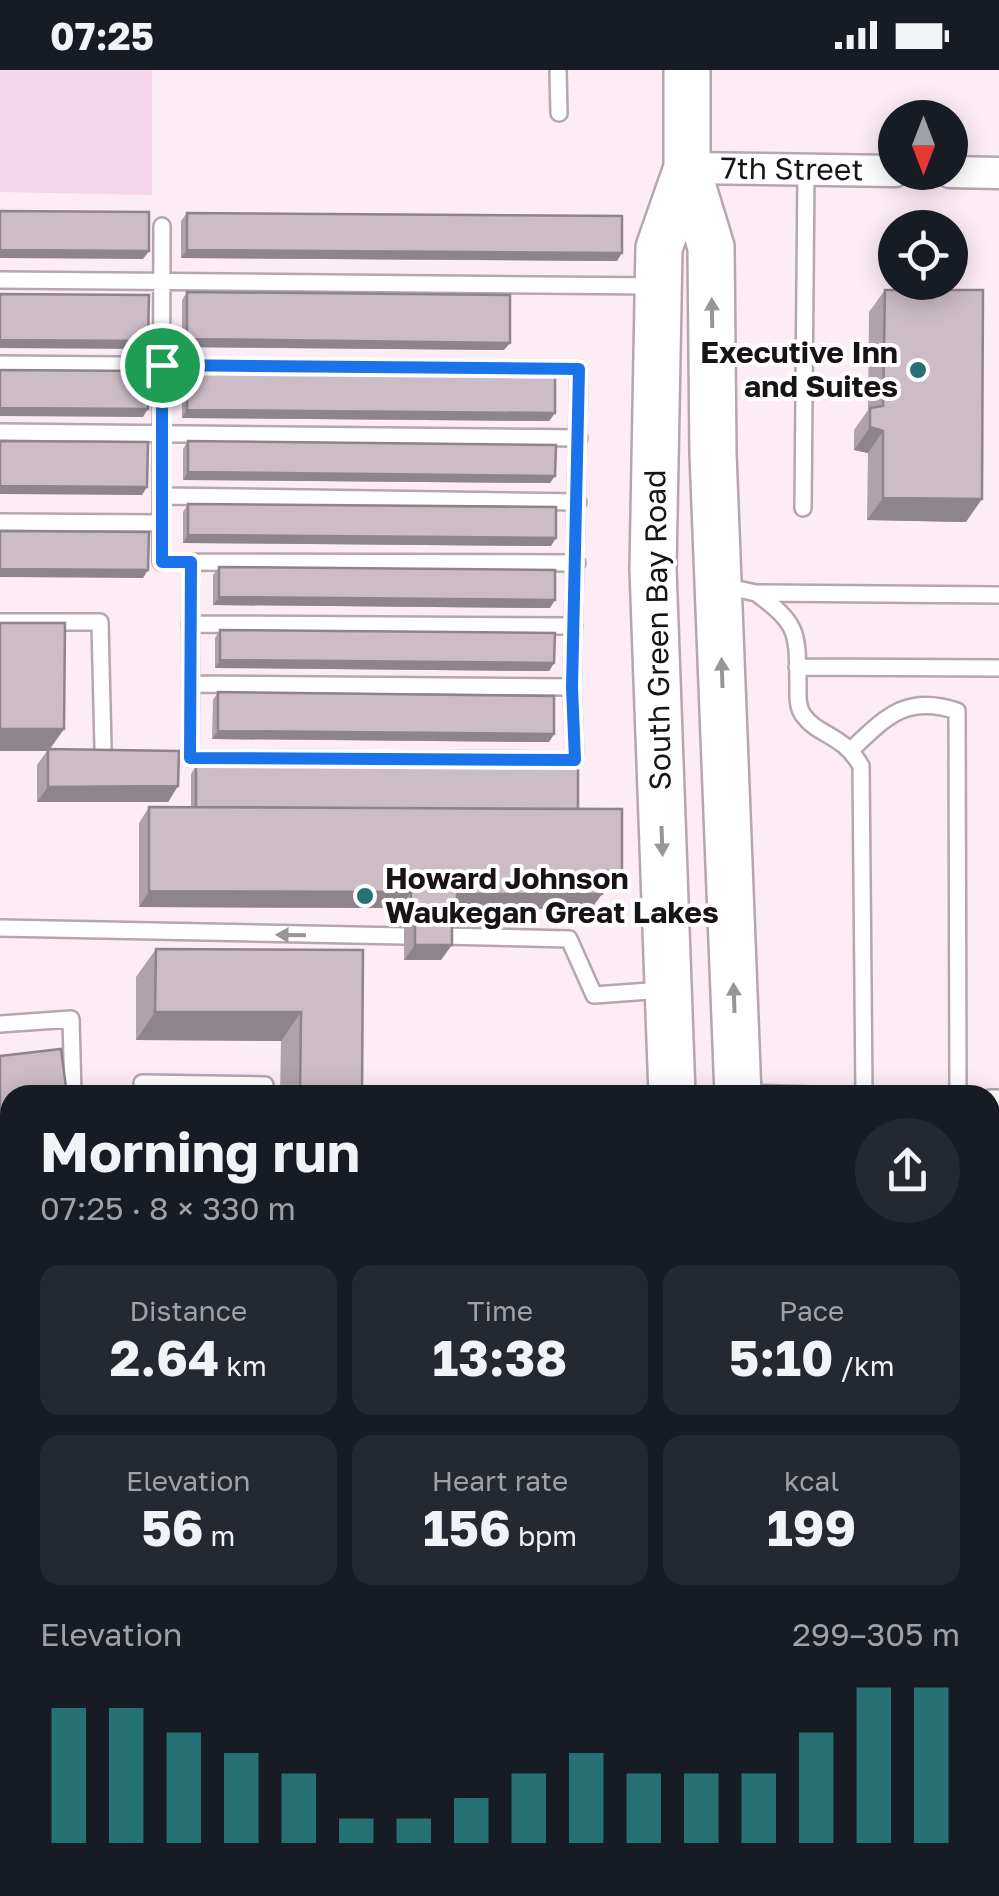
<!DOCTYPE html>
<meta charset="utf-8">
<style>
body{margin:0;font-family:"Golos Text",sans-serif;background:#242831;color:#f1f3f6;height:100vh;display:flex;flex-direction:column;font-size:38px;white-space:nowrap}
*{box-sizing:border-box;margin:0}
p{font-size:32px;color:#9ea1a6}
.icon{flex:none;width:55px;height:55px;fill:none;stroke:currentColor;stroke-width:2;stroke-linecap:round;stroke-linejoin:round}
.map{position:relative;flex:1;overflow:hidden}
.sheet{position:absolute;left:0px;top:1015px;width:1000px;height:812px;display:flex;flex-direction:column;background:#171b24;border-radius:30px 30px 0 0;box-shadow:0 5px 25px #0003}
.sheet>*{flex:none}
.needle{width:65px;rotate:180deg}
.tools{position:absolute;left:878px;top:30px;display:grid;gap:20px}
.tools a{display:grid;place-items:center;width:90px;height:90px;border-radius:50%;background:#171b24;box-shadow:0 5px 25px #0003;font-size:50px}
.pin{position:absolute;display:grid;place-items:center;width:85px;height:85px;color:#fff;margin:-42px;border:5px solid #fff;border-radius:50%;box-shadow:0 2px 10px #0007}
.round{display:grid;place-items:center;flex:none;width:105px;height:105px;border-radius:52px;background:#242831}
.headline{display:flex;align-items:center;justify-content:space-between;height:170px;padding:0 40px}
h1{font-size:55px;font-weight:700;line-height:75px}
.figures{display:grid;grid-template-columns:repeat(3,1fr);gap:15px;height:170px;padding:10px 40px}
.figures div{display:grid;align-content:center;border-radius:20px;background:#242831;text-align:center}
.figures b{font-size:50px;font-weight:700}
.figures small{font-size:28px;font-weight:400}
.figures p{font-size:28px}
.chart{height:280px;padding:20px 40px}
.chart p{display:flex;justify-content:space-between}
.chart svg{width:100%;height:180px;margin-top:10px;stroke:#267174;stroke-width:6}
.status{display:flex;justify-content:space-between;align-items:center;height:70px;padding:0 50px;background:#171b24;direction:ltr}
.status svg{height:28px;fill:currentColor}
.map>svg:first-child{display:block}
</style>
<div class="status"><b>07:25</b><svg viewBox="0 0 49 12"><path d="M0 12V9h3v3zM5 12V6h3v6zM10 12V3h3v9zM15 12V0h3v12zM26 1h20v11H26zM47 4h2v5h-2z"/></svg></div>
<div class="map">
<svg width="999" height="1826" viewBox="0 0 999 1826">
<rect width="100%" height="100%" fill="#fcecf6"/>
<path fill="#f4d5e9" d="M 0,0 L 152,0 L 152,125 L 0,122 Z"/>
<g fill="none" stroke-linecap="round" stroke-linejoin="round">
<g stroke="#b5a6af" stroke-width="20">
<path id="lane" d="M 558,0 L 559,43
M 162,156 L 161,492 L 577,493
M 0,210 L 656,216
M 0,294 L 579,299 L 572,617 L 575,690 L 190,688 L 191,492
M 0,362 L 579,368
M 162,426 L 578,432
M 803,438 L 806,100
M 0,452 L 162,453
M 724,516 L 756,523 L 999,525
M 756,523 C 800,555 797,563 798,615 C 798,626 797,636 803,645 C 818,666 843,664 861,696 L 864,1025
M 0,552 L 100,552 L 103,678
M 190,554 L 574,556
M 797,597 L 999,598
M 190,614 L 572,617
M 852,679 C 886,647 906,624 957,641 L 958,1025
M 0,858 L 404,866
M 441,866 L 569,869 L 594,925 L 664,920
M 0,954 L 71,949 L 73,1025
M 743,1023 L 814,1025
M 142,1025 L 142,1013 L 265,1015
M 990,1028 L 999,1028
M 990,1100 L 999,1106
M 990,1126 L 999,1135
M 0,1161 L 10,1160
M 0,1229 L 10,1228
M 990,1275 L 999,1268
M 0,1392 L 10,1391
M 990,1450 L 999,1449
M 0,1589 L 10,1584
M 990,1761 L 999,1759
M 0,1774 L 10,1777
M 228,1818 L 228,1826
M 604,1818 L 607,1826
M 430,1826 L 431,1818"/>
</g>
<g stroke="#b5a6af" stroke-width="35">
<g id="street">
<path id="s1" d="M 687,98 L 895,101"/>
<path d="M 950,102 L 999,103"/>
<path d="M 161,1818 L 162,1826"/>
</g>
</g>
<g stroke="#b5a6af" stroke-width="50">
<path id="secondary" d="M 687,0 L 687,98 L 711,177 L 713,384 L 738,1025
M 672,1025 L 653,499 L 659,178 L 687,98
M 0,1474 L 10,1473"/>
</g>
<g stroke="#3a7a7e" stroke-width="55">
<path id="primary" d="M 990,1338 L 999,1337
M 990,1404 L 999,1403
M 665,1826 L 665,1818
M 729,1826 L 730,1818"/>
</g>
<use href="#lane" stroke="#fff" stroke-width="15"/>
<use href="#street" stroke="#fff" stroke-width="30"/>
<use href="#secondary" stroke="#fff" stroke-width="45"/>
<use href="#primary" stroke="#94d1d3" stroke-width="50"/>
</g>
<path fill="#afa2aa" d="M 187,143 L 617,191 L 181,188 L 181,151 Z
M 885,220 L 966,452 L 867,450 L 868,383 L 854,380 L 854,360 L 868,340 L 869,242 Z
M 187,222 L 504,280 L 182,277 L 182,230 Z
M 188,301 L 555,343 L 549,351 L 182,348 L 182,309 Z
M 188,371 L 550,413 L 183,410 L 183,379 Z
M 188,434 L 551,476 L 183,473 L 183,442 Z
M 219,497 L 550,538 L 213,535 L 213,505 Z
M 220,560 L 554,593 L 549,601 L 215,598 L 215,568 Z
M 218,622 L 554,664 L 549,672 L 212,669 L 213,630 Z
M 64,659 L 50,679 L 178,716 L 168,732 L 37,732 L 37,695 L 47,681 L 0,681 Z
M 196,696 L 578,739 L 611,816 L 602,816 L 602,824 L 591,839 L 454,839 L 441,890 L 404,890 L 404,849 L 400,849 L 400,838 L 139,837 L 139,753 L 149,737 L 191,737 L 191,704 Z
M 156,879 L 363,880 L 362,1025 L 280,1025 L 281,971 L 136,970 L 136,907 Z
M 990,1545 L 999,1554 L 998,1720 L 990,1713 Z
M 798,1818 L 866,1818 L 866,1826 L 797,1826 Z"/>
<path fill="#8e848b" d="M 0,180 L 149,181 L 143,189 L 0,188 Z
M 187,180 L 622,183 L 617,191 L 181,188 Z
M 187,269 L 510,273 L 504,280 L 182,277 Z
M 0,270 L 148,271 L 143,279 L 0,278 Z
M 0,338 L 148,339 L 143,347 L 0,346 Z
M 187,340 L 555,343 L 549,351 L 182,348 Z
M 870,357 L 883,361 L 868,383 L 854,380 Z
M 188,402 L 555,406 L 550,413 L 183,410 Z
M 0,416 L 147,417 L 142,425 L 0,424 Z
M 883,428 L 982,429 L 966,452 L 867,450 Z
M 188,465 L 556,468 L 551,476 L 183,473 Z
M 0,499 L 148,500 L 143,508 L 0,507 Z
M 219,527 L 555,530 L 550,538 L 213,535 Z
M 220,590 L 554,593 L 549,601 L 215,598 Z
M 0,659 L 64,659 L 48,681 L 0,681 Z
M 218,661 L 554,664 L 549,672 L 212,669 Z
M 178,716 L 168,732 L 37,732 L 48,717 Z
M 602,801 L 622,801 L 611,816 L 591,816 Z
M 149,821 L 411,822 L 400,838 L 139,837 Z
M 457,824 L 602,824 L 591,839 L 454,839 L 446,850 Z
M 411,834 L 415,834 L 404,849 L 400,849 Z
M 415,875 L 452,875 L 441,890 L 404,890 Z
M 155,942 L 301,942 L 281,971 L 136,970 Z
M 10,1096 L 10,1116 L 0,1117 L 0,1097 Z"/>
<path fill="#cbbcc6" stroke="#8e848b" stroke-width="2.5" d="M 0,141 L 149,142 L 149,181 L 0,180 Z
M 187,143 L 622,146 L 622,183 L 187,180 Z
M 885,220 L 983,220 L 982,429 L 883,428 L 883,361 L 870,357 L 870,338 L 883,336 Z
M 187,222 L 510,225 L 510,273 L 187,269 Z
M 0,224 L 149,225 L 148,271 L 0,270 Z
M 0,300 L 148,301 L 148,339 L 0,338 Z
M 188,301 L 555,305 L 555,343 L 187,340 Z
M 0,371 L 148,372 L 147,417 L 0,416 Z
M 188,371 L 556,375 L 555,406 L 188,402 Z
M 188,434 L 556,437 L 556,468 L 188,465 Z
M 0,461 L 149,462 L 148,500 L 0,499 Z
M 219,497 L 555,500 L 555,530 L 219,527 Z
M 0,553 L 65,553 L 64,659 L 0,659 Z
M 220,560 L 555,563 L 554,593 L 220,590 Z
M 218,622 L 554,626 L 554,664 L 218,661 Z
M 48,679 L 179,681 L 178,716 L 48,717 Z
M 196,696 L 578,698 L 578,739 L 196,737 Z
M 149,737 L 622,739 L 622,801 L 602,801 L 602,824 L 457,824 L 457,834 L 452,834 L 452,875 L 415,875 L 415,834 L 411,834 L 411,822 L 149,821 Z
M 156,879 L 363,880 L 362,1025 L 300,1025 L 301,942 L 155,942 Z
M 61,979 L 67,1025 L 10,1025 L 10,1096 L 0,1097 L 0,986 Z
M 990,1545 L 999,1554 L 999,1619 L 990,1629 Z
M 999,1619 L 999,1685 L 990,1676 L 990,1629 Z
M 812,1818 L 866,1818 L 866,1826 L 812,1826 Z"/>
<defs><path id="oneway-solid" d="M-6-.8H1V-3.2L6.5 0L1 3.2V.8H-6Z" transform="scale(2.5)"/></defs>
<g fill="#979596">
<use href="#oneway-solid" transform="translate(712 243) rotate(-91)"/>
<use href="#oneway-solid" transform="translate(722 603) rotate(-92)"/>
<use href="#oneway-solid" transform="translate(662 771) rotate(88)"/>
<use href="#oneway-solid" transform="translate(291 865) rotate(-179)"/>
<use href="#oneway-solid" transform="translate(734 928) rotate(-92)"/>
</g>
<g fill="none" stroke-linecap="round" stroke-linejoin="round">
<g stroke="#fff" stroke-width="20">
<path id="route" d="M 162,295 L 579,299 L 572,617 L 575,690 L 190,688 L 191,492 L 162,492 Z"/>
</g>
<use href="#route" stroke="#1a73e8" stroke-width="12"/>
</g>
<g fill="#267174" stroke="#fff" stroke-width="4">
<circle cx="918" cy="300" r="10"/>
<circle cx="365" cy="826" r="10"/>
</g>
<g text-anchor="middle" stroke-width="8" stroke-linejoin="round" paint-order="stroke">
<g font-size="30" fill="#181316" stroke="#fff">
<text dy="10" stroke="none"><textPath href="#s1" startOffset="105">7th Street</textPath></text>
<text transform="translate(658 560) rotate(-91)" y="10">South Green Bay Road</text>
</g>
<g font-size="30" font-weight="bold" fill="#181316" stroke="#fff" text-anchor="end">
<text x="898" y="293">Executive Inn<tspan x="898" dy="34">and Suites</tspan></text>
<text x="385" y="819" text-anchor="start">Howard Johnson<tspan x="385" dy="34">Waukegan Great Lakes</tspan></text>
</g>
</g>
</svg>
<div class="tools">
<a><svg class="needle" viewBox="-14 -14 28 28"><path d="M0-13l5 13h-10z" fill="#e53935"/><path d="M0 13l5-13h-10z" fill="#9ea1a6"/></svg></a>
<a><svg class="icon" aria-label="locate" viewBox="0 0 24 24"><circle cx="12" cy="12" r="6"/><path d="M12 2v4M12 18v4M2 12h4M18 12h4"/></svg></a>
</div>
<div class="pin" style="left:162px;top:295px;background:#1e9e55"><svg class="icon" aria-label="arrive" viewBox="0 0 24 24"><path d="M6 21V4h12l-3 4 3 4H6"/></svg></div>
<section class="sheet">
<div class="headline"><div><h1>Morning run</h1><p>07:25 · 8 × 330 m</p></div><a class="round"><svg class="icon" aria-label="share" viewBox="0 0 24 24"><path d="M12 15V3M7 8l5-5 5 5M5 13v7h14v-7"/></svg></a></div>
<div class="figures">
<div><p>Distance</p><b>2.64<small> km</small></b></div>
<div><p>Time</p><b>13:38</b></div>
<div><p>Pace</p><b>5:10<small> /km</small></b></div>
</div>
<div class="figures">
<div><p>Elevation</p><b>56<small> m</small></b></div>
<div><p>Heart rate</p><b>156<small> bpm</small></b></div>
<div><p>kcal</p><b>199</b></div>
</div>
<div class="chart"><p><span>Elevation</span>299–305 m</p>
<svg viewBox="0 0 160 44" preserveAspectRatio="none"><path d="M5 44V11M15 44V11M25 44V17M35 44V22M45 44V27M55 44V38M65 44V38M75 44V33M85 44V27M95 44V22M105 44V27M115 44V27M125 44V27M135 44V17M145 44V6M155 44V6"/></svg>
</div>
</section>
</div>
